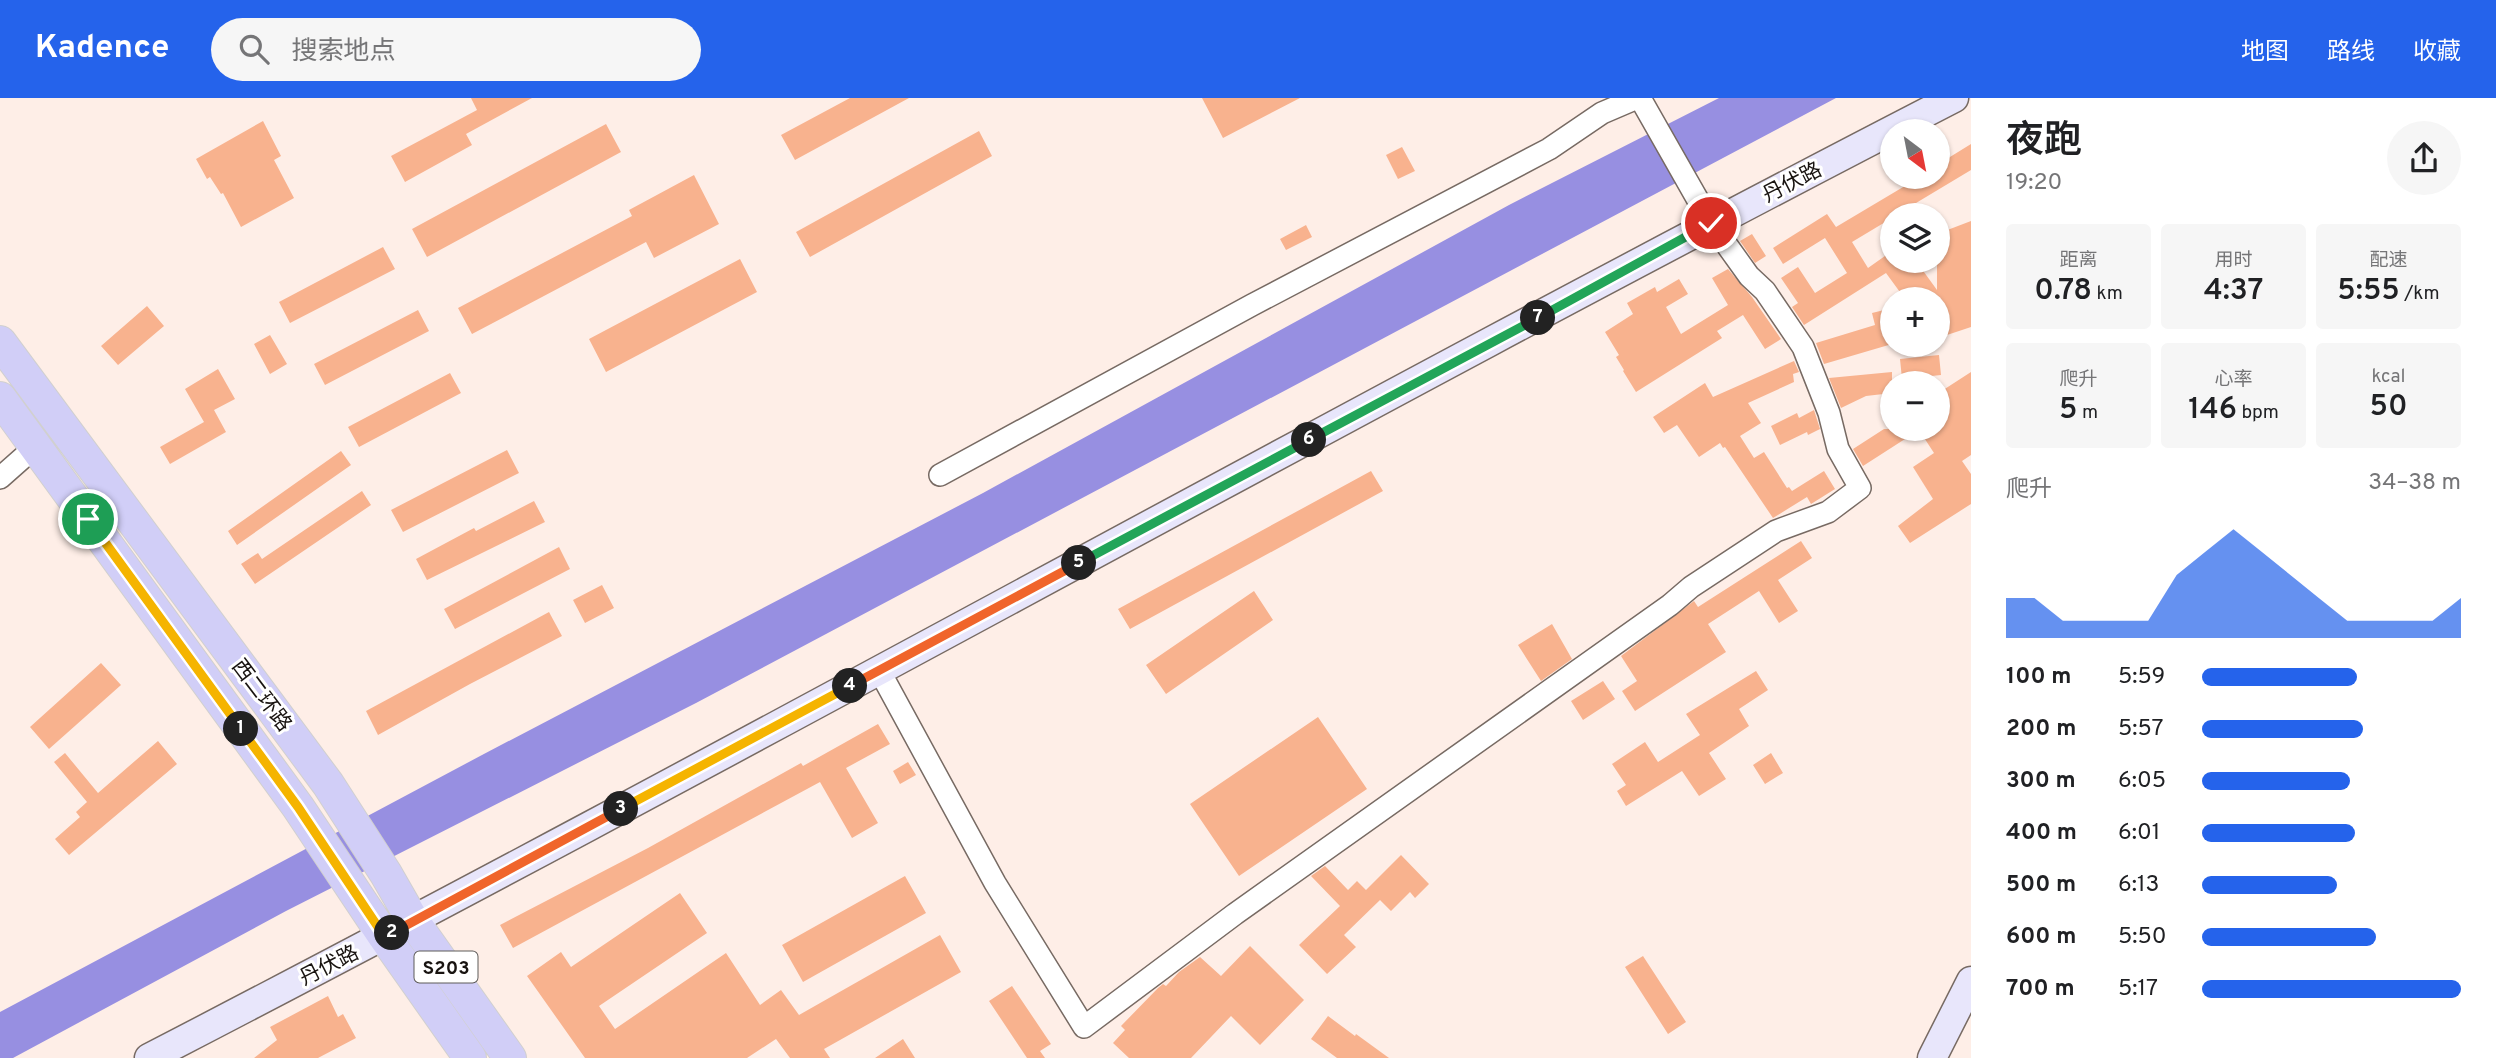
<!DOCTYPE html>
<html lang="zh">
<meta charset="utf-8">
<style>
body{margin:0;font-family:Overpass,"Noto Sans SC",sans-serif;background:#f6f6f6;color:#202124;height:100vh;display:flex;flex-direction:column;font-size:26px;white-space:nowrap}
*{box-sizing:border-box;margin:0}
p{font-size:23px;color:#757577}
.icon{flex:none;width:38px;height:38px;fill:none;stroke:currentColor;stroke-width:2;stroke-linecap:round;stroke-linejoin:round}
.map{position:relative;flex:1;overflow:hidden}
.details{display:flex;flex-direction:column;background:#fff;width:525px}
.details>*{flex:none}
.needle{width:46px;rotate:148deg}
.buttons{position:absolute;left:1880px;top:21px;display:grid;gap:14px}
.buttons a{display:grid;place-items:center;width:70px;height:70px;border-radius:50%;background:#fff;box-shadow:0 2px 5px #0004;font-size:35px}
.pin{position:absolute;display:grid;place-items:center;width:60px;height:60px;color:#fff;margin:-30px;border:4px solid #fff;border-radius:50%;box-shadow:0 2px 7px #0007}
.km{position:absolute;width:35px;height:35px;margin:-18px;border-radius:50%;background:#222;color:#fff;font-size:19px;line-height:35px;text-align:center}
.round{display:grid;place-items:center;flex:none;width:74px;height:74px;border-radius:37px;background:#f6f6f6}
.head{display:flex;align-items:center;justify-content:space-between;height:119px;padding:0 35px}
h1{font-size:38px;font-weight:600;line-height:52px}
.metrics{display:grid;grid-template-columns:repeat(3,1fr);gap:10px;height:119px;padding:7px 35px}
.metrics div{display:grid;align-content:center;border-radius:7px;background:#f6f6f6;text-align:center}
.metrics b{font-size:30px;font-weight:600}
.metrics small{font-size:19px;font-weight:400}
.metrics p{font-size:19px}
.chart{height:196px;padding:14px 35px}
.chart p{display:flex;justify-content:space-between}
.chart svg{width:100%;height:126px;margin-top:7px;fill:#2563eb;opacity:.7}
ul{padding:0 35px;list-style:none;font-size:23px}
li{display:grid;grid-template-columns:112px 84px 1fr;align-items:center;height:52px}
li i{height:18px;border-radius:9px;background:#2563eb}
header{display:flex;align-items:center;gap:42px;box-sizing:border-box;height:98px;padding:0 35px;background:#2563eb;color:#fff}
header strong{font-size:33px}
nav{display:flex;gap:38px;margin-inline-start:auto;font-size:24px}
.search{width:490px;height:63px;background:#f6f6f6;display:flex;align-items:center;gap:18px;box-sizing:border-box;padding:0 24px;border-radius:38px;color:#757577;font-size:26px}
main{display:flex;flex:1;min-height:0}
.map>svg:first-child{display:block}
</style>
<header>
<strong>Kadence</strong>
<div class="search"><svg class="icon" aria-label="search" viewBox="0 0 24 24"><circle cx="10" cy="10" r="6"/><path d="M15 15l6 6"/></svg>搜索地点</div>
<nav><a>地图</a><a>路线</a><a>收藏</a></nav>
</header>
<main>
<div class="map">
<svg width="1971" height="960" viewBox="0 0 1971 960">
<rect width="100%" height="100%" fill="#feeee7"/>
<path fill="#978fe1" d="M 1719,0 L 1836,0 L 696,605 L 286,813 L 13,960 L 0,960 L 0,914 L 482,657 L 983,395 L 1509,107 Z"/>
<path fill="#f8b28e" d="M 471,0 L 532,0 L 466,36 L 472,47 L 405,84 L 391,58 L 477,12 Z
M 850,0 L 909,0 L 795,62 L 781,37 Z
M 1202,0 L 1300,0 L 1223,40 Z
M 263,23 L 281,58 L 274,62 L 294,100 L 241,129 L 223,95 L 221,96 L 210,79 L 207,81 L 196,61 Z
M 606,26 L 621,54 L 427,159 L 412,131 Z
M 979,33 L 992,58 L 810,159 L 796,134 Z
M 1971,46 L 1971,72 L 1896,117 L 1892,117 L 1892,120 L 1852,144 L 1868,170 L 1892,153 L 1892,163 L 1916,163 L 1937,192 L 1937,136 L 1971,123 L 1971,229 L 1941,239 L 1937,228 L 1937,201 L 1905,201 L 1886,175 L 1804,227 L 1792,209 L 1798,205 L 1781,180 L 1798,169 L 1815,195 L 1847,175 L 1825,140 L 1783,166 L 1773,150 L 1827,116 L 1836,129 L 1920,79 L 1937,79 L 1937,67 Z
M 1402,49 L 1415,73 L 1398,81 L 1386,57 Z
M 694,77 L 719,126 L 654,160 L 646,144 L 472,236 L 458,210 L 632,118 L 629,112 Z
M 1306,127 L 1312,139 L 1286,152 L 1280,141 Z
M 1752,136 L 1766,158 L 1755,165 L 1740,143 Z
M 383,149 L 395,171 L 290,225 L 279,204 Z
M 740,161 L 757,194 L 606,274 L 589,241 Z
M 1728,171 L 1752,199 L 1781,241 L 1765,251 L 1743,217 L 1717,233 L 1722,240 L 1636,294 L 1623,273 L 1624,272 L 1616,259 L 1619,257 L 1605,234 L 1633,216 L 1627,205 L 1655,189 L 1657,194 L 1679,181 L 1688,196 L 1666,209 L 1681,236 L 1728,207 L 1712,180 Z
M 147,208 L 164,228 L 118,267 L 101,248 Z
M 1892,210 L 1892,246 L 1824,266 L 1816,245 L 1875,227 L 1872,215 Z
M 418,212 L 429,233 L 325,287 L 314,266 Z
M 270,237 L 287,266 L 270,276 L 254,246 Z
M 1939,257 L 1941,277 L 1902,281 L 1900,261 Z
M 1794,263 L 1799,274 L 1793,276 L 1794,284 L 1748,305 L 1761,325 L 1740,338 L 1754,360 L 1764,354 L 1787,390 L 1789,389 L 1792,393 L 1824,373 L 1835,391 L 1811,406 L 1807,399 L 1773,420 L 1725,349 L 1723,350 L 1720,345 L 1699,359 L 1677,327 L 1664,335 L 1653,319 L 1705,285 L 1713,299 Z
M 218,271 L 235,301 L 214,312 L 226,334 L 170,366 L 160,349 L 204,324 L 185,291 Z
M 1892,274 L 1892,295 L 1866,298 L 1841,310 L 1829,280 Z
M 1971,274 L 1971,357 L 1962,363 L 1971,376 L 1971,406 L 1910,445 L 1898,428 L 1933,401 L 1913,369 L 1934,355 L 1919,332 L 1863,368 L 1853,351 L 1884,331 L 1937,331 L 1937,296 Z
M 450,275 L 461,295 L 359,349 L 348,329 Z
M 1814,312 L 1820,331 L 1808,337 L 1807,334 L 1780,347 L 1771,328 L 1797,315 L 1799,320 Z
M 507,352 L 519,375 L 403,434 L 391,412 Z
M 341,353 L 351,367 L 237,447 L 228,433 Z
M 1371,373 L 1383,393 L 1130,531 L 1118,511 Z
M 362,393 L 371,407 L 255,486 L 241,466 L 258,455 L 262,461 Z
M 534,403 L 545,424 L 427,482 L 416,461 L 474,430 L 476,433 Z
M 1801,443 L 1812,460 L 1778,482 L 1798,513 L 1779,525 L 1759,493 L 1708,526 L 1726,554 L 1635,613 L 1622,593 L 1637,583 L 1621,558 L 1694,503 L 1698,509 Z
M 559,449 L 570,471 L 455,531 L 444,511 Z
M 602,487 L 614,510 L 585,525 L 573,502 Z
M 1254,493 L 1273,522 L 1166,596 L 1146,567 Z
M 549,514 L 562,538 L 470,586 L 378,637 L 366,613 Z
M 1552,526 L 1572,561 L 1541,583 L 1518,547 Z
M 101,565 L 121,587 L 49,651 L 30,629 Z
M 1756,573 L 1768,592 L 1739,611 L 1749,628 L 1709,655 L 1726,681 L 1699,698 L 1682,673 L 1626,708 L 1617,693 L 1626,687 L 1612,666 L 1645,644 L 1658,664 L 1700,637 L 1686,616 Z
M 1603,583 L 1615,601 L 1583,622 L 1571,603 Z
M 1318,619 L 1367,691 L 1239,778 L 1190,706 Z
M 878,626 L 890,646 L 846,670 L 878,725 L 852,740 L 820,684 L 513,850 L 500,827 L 648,750 L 801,665 L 803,668 Z
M 158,643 L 177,666 L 69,757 L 55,741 L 80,719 L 76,714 L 87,704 L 54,664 L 65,655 L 98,695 Z
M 1771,655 L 1783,675 L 1765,686 L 1753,667 Z
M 908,664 L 916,677 L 900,686 L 893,673 Z
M 1401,757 L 1429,786 L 1415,800 L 1410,794 L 1391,813 L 1380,802 L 1344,837 L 1356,849 L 1327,876 L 1299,847 L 1340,808 L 1311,778 L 1325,768 L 1348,792 L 1357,783 L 1366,792 Z
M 905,778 L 926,815 L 803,884 L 782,847 Z
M 680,795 L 707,835 L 599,908 L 615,931 L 726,855 L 760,907 L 781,892 L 799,917 L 940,837 L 961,874 L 824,951 L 830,960 L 790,960 L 776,941 L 747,960 L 585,960 L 527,878 L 561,854 L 571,869 Z
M 1250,848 L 1304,902 L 1260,947 L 1231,918 L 1191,960 L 1129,960 L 1113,945 L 1125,932 L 1121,928 L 1158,890 L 1163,886 L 1166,888 L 1179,874 L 1200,859 L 1221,878 Z
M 1643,858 L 1686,924 L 1668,936 L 1625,869 Z
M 1012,888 L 1051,946 L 1040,953 L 1045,960 L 1027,960 L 989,903 Z
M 328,898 L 338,919 L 343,916 L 356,940 L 318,960 L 254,960 L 277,942 L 270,929 Z
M 1328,918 L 1355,938 L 1356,936 L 1389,960 L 1337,960 L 1311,941 Z
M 903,941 L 915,960 L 875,960 Z"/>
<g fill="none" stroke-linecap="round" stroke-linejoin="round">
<g stroke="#776a63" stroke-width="24">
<path id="street" d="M 940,377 L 1252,207 L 1549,51 L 1602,15 L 1637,0
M 0,380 L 35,349
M 879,572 L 995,785 L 1084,929 L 1235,816 L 1670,507 L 1691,489 L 1776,433 L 1828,414 L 1860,390 L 1838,351 L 1829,315 L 1803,249 L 1765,193 L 1749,178 L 1711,125 L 1640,0"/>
</g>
<g stroke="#776a63" stroke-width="31">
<path id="secondary" d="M 149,960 C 754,647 1348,312 1954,0
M 1932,960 L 1971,883"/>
</g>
<g stroke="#d1d0cf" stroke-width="34">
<path id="primary" d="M 0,244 L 328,686 L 386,776 L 413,823 L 510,960
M 0,300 L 298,709 L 384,838 L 470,960"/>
</g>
<use href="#street" stroke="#fff" stroke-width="21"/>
<use href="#secondary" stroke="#e8e6fb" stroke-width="28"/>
<use href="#primary" stroke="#d1cef7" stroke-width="32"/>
</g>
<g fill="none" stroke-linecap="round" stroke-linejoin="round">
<g stroke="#fff" stroke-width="14">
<path id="split-1" d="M 88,421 L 241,631"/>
</g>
<g stroke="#fff" stroke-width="14">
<path id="split-2" d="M 241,631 L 298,709 L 384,838 L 392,835"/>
</g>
<g stroke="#fff" stroke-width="14">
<path id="split-3" d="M 392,835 L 621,711"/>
</g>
<g stroke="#fff" stroke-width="14">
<path id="split-4" d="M 621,711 L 850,588"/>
</g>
<g stroke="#fff" stroke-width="14">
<path id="split-5" d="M 850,588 L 1079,465"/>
</g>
<g stroke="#fff" stroke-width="14">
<path id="split-6" d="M 1079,465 L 1309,342"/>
</g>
<g stroke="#fff" stroke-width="14">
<path id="split-7" d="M 1309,342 L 1538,220"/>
</g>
<g stroke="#fff" stroke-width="14">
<path id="split-8" d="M 1538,220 L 1711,125"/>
</g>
<use href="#split-1" stroke="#f5b400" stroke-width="9"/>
<use href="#split-2" stroke="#f5b400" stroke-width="9"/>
<use href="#split-3" stroke="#f0652b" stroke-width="9"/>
<use href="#split-4" stroke="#f5b400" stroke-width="9"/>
<use href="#split-5" stroke="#f0652b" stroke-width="9"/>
<use href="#split-6" stroke="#22a559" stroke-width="9"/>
<use href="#split-7" stroke="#22a559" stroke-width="9"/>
<use href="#split-8" stroke="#22a559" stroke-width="9"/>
</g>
<g text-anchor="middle" stroke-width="6" stroke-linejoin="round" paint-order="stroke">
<rect fill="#fff" stroke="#5d5a58" stroke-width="2" x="414.5" y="853.5" width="63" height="31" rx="5"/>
<g font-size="19" font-weight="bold" fill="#181310">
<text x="446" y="876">S203</text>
</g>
<g font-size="21" fill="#181310" stroke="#fff">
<text transform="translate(1792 84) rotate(-27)" y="7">丹伏路</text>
<text transform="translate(262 597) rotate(53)" y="7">西二环路</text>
<text transform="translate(329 867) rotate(-27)" y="7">丹伏路</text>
</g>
</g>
</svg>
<div class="buttons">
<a><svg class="needle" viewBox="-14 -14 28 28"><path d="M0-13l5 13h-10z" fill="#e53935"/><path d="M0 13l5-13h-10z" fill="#757577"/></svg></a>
<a><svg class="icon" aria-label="layers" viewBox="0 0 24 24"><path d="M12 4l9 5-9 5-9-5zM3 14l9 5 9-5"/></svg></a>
<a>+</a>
<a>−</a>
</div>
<div class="pin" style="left:88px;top:421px;background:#1e9e55"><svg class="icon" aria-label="arrive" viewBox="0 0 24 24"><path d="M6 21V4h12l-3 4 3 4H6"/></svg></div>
<div class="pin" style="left:1711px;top:125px;background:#d93025"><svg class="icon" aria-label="check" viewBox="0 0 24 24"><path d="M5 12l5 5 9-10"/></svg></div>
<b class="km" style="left:241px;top:631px">1</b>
<b class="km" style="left:392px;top:835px">2</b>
<b class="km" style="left:621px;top:711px">3</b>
<b class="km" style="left:850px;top:588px">4</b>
<b class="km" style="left:1079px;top:465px">5</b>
<b class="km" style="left:1309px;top:342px">6</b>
<b class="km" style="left:1538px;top:220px">7</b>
</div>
<section class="details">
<div class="head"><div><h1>夜跑</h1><p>19:20</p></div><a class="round"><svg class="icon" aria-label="share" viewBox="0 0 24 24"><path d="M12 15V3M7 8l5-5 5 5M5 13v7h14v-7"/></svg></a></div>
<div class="metrics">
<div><p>距离</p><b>0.78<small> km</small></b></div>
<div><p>用时</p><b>4:37</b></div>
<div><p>配速</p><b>5:55<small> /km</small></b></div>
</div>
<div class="metrics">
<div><p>爬升</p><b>5<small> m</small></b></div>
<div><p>心率</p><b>146<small> bpm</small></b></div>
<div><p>kcal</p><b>50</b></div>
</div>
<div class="chart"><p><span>爬升</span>34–38 m</p>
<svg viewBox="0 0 160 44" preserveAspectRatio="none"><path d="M0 44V30L10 30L20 38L30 38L40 38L50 38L60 22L70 14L80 6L90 14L100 22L110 30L120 38L130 38L140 38L150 38L160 30V44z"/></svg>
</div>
<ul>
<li><b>100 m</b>5:59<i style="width:60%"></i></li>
<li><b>200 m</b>5:57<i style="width:62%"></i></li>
<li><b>300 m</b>6:05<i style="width:57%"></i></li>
<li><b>400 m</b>6:01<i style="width:59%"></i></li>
<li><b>500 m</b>6:13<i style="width:52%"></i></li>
<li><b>600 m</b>5:50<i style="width:67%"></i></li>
<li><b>700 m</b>5:17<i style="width:100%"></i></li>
</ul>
</section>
</main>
